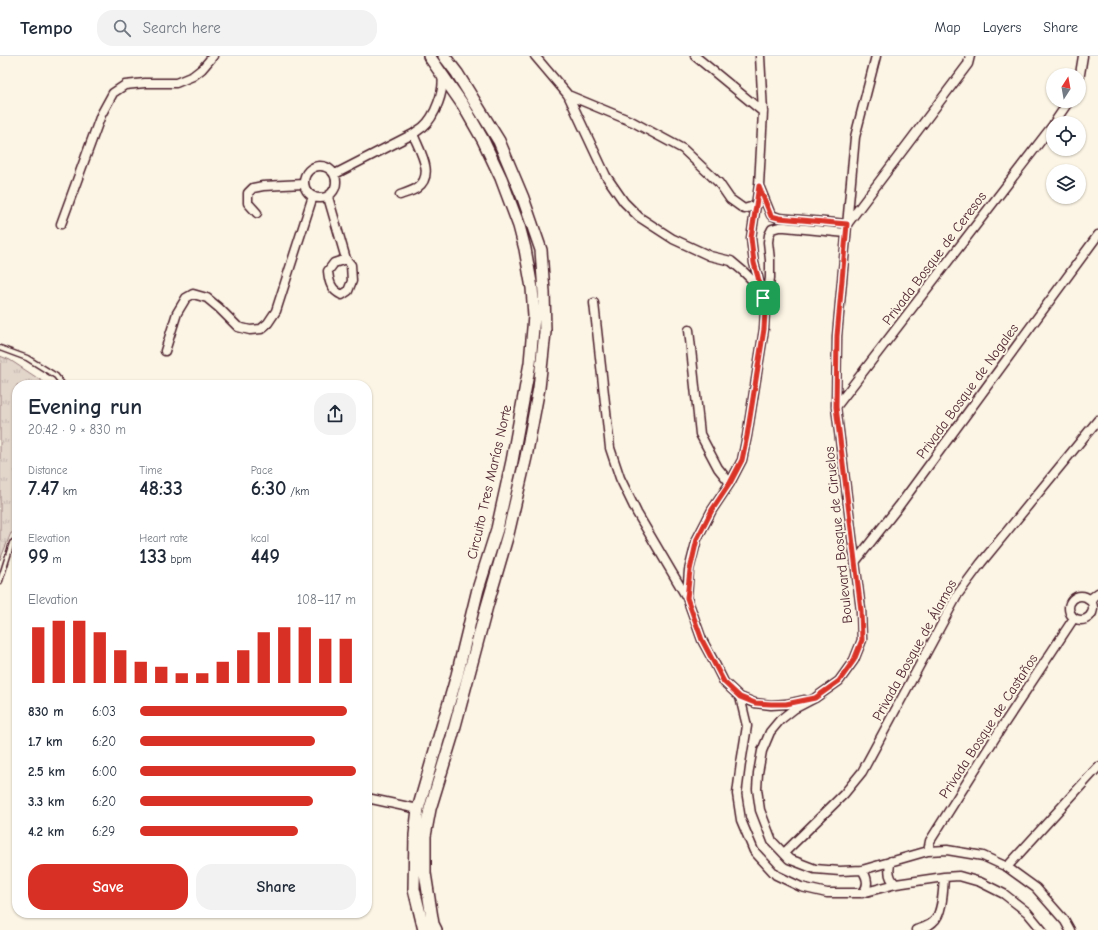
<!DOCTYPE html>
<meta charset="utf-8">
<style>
body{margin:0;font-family:"Comic Neue",sans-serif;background:#f2f2f3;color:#1f2937;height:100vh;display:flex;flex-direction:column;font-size:15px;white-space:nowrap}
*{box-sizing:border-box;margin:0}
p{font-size:13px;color:#747a83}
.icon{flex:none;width:22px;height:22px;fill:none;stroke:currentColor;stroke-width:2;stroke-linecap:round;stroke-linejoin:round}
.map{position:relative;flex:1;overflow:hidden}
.drawer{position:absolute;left:12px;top:324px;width:360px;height:538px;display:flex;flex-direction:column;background:#fff;border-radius:16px;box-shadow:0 1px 3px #0004}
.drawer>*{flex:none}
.needle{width:26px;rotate:11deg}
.buttons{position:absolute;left:1046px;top:12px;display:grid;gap:8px}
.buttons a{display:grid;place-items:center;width:40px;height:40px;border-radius:50%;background:#fff;box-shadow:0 1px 3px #0004;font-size:20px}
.pin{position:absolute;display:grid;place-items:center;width:34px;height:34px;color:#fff;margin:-17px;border-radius:8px;box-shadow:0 2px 6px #0006}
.round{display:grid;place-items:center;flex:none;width:42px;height:42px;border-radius:16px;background:#f2f2f3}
.summary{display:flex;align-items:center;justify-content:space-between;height:68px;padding:0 16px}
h1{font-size:22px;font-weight:700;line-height:30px}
.figures{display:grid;grid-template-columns:repeat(3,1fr);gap:6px;height:68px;padding:4px 16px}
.figures div{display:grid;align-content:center}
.figures b{font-size:20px;font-weight:700}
.figures small{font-size:11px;font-weight:400}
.figures p{font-size:11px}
.chart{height:112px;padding:8px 16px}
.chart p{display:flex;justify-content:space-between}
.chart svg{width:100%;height:72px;margin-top:4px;stroke:#d93025;stroke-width:6}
.button{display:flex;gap:8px;margin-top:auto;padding:8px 16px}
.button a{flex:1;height:46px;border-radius:16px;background:#d93025;color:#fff;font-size:16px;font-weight:700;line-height:46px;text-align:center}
.button a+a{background:#f2f2f3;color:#1f2937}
ul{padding:0 16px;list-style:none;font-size:13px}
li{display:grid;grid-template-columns:64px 48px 1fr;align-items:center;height:30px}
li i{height:10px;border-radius:5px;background:#d93025}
header{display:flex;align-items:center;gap:24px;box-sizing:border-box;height:56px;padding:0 20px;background:#fff;border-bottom:1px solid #e0e1e3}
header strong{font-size:19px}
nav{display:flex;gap:22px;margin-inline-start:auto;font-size:14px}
.search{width:280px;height:36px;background:#f2f2f3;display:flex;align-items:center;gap:10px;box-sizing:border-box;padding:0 14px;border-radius:16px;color:#747a83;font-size:15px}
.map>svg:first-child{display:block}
</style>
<header>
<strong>Tempo</strong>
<div class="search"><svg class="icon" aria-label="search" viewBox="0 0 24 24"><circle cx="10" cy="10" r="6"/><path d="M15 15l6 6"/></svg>Search here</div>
<nav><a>Map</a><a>Layers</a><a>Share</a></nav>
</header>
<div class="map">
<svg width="1098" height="874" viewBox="0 0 1098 874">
<defs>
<pattern id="grass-tufts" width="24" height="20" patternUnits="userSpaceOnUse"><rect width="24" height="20" fill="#e2d5ca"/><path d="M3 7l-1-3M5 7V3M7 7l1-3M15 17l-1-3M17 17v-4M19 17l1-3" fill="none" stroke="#c3b6ae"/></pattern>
</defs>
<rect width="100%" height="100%" fill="#fcf5e5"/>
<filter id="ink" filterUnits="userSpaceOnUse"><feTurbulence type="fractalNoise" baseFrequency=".025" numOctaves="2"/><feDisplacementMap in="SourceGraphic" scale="8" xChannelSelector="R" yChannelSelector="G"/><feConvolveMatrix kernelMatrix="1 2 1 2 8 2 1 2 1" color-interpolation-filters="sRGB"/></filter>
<g filter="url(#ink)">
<path fill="url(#grass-tufts)" stroke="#967a7a" d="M 0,300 L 10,304 L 48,329 L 17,329 L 17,477 L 11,477 L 0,504 Z"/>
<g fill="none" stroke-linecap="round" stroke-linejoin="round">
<g stroke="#4a1f2b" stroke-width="7">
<path id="lane" d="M 0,292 L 27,302 L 56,320 L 63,329
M 0,525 L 12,487 L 17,483"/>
</g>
<g stroke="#4a1f2b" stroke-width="11">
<path id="street" d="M 535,0 L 568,39 L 606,120 L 624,146 L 639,161 L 673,183 L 710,200 L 731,205 L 744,216 L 754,226 L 759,235
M 695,0 L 763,56
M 760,0 L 763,56 L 759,129 L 751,182 L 754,207 L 758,221 L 765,255 L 764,273 L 747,380 L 742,404 L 730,427 L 712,454 L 697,483 L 689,514 L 687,542 L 702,584 L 714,606 L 724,626 L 740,641 L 755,647 L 771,649 L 786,648 L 804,644
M 876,0 L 855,81 L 837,280 L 836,351 L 861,554 L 862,584 L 854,604 L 839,625 L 815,642 L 794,653 L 780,664 L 770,676 L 762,695 L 758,717 L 757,733 L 760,754 L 772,785 L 789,803 L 815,813 L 840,815 L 862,814 L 928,795 L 947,794 L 983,800 L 1007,811 L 1036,832 L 1065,865 L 1070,874
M 1079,24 L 1083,0
M 568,39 L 633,66 L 683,93 L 719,127 L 730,143 L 744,153 L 757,149
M 1054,67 L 1069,45
M304 126a16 16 0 1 1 32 0a16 16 0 1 1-32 0Z
M 335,118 L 413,78 C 416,76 420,73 423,71 C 435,61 445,34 442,19
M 760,132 L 771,159 L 779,162 L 847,168
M 400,139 C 405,137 413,135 417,132 C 436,119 419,94 413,78
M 328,141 L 346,203 L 351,209 L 352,225 L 348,235 L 342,239 C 331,234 329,226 328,215 L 334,207 L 346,203
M 257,157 L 248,147 L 248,137 L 253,132 L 263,130 L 304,128
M 848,167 L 968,8 L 970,0
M 61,168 L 101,59 L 113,37 L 125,29 L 145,27 L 176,27 L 193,20 L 202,13 L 213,0
M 594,247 L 610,392 L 620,422 L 637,457 L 687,542
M 766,248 L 770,222 L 770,204 L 768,186 L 769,179 L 772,173 L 779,171 L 785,171 L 846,177
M 689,274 L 700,378 L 718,412 L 730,427
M 165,295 L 177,257 L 186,242 L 193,238 L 207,242 L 219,252 L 238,271 L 250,274 L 261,273 L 268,267 L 276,255 L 313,140
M 836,351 L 1053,69
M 855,506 L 899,450 L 1098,179
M1069 552a12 12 0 1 1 24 0a12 12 0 1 1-24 0Z
M 1089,544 L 1098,537
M 740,641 L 747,670 L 741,707 L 737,738 L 741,764 L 754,795 L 776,819 L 801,831 L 827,837 L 862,837 L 896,828 L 944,821 L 959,820 L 980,826 L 1004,838 L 1027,856 L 1042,874
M 367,742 L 418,753
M 928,795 L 930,785 L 1000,674 L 1074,562
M 784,797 L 844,738 L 862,716 L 958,538 L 981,507 L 1098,364
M 891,805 C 888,814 888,822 896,828
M 1007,811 L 1098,711
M 862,814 C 867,821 870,830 862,837
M 916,874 C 922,872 929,870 933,866 C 943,858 943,833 944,821"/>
</g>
<g stroke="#4a1f2b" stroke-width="14">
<path id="secondary" d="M 424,874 L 414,833 L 415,779 L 418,753 L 457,619 L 478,533 L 497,473 L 512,405 L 530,307 L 534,260 L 532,232 L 525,193 L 519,170 L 501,122 L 483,84 L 463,49 L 429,0
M 436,874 L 433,868 L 425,817 L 425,780 L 430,753 L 452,681 L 487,550 L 508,478 L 526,401 L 539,332 L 545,276 L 544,236 L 541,194 L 523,142 L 499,85 L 457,17 L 444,0"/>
</g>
<use href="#lane" stroke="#fcf5e5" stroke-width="4"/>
<use href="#street" stroke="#fcf5e5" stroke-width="8"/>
<use href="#secondary" stroke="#fcf5e5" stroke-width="11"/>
</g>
</g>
<g fill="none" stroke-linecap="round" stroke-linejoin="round" filter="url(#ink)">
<g stroke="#fff" stroke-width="8">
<path id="route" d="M 759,130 L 771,160 L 779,162 L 847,168 L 837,280 L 836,351 L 861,554 L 862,584 L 854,604 L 839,625 L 815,642 L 786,648 L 771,648 L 755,647 L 740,641 L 724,626 L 702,584 L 687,542 L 690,514 L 697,483 L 712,454 L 730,427 L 742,404 L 747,380 L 764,273 L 765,255 L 758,221 L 754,207 L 751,182 Z"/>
</g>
<use href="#route" stroke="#d93025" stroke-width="5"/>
</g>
<g text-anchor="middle" stroke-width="4" stroke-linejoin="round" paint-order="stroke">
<g font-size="14" fill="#4a1f2b" stroke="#fcf5e5">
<text transform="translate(934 202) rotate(-53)" y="5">Privada Bosque de Ceresos</text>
<text transform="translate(967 335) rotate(-54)" y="5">Privada Bosque de Nogales</text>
<text transform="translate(489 426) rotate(-77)" y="5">Circuito Tres Marías Norte</text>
<text transform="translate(838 479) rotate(-96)" y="5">Boulevard Bosque de Ciruelos</text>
<text transform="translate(914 594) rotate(-61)" y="5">Privada Bosque de Álamos</text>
<text transform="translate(988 670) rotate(-57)" y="5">Privada Bosque de Castaños</text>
</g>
</g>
</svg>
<div class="buttons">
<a><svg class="needle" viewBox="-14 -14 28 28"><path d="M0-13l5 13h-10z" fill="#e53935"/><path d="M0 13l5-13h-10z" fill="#747a83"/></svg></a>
<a><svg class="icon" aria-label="locate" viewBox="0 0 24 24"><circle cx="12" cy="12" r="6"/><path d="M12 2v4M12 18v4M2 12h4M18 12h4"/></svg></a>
<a><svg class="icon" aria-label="layers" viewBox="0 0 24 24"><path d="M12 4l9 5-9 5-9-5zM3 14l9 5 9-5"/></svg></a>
</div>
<div class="pin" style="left:763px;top:242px;background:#1e9e55"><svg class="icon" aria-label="arrive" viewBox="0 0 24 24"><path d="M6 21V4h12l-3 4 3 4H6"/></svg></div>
<section class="drawer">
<div class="summary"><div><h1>Evening run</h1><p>20:42 · 9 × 830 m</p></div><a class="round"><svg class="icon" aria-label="share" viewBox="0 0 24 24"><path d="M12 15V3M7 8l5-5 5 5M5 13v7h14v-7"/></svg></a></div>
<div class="figures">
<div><p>Distance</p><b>7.47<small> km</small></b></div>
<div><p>Time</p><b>48:33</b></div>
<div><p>Pace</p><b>6:30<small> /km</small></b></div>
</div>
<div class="figures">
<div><p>Elevation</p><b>99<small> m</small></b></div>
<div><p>Heart rate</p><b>133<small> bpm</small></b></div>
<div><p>kcal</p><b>449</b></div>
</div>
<div class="chart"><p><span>Elevation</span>108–117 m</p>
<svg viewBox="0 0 160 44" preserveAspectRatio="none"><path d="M5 44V10M15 44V6M25 44V6M35 44V13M45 44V24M55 44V31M65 44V34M75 44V38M85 44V38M95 44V31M105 44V24M115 44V13M125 44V10M135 44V10M145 44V17M155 44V17"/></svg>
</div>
<ul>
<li><b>830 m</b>6:03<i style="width:96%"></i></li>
<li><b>1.7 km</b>6:20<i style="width:81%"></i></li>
<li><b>2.5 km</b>6:00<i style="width:100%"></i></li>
<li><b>3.3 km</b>6:20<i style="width:80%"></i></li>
<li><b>4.2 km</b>6:29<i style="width:73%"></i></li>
</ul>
<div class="button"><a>Save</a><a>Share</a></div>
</section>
</div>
